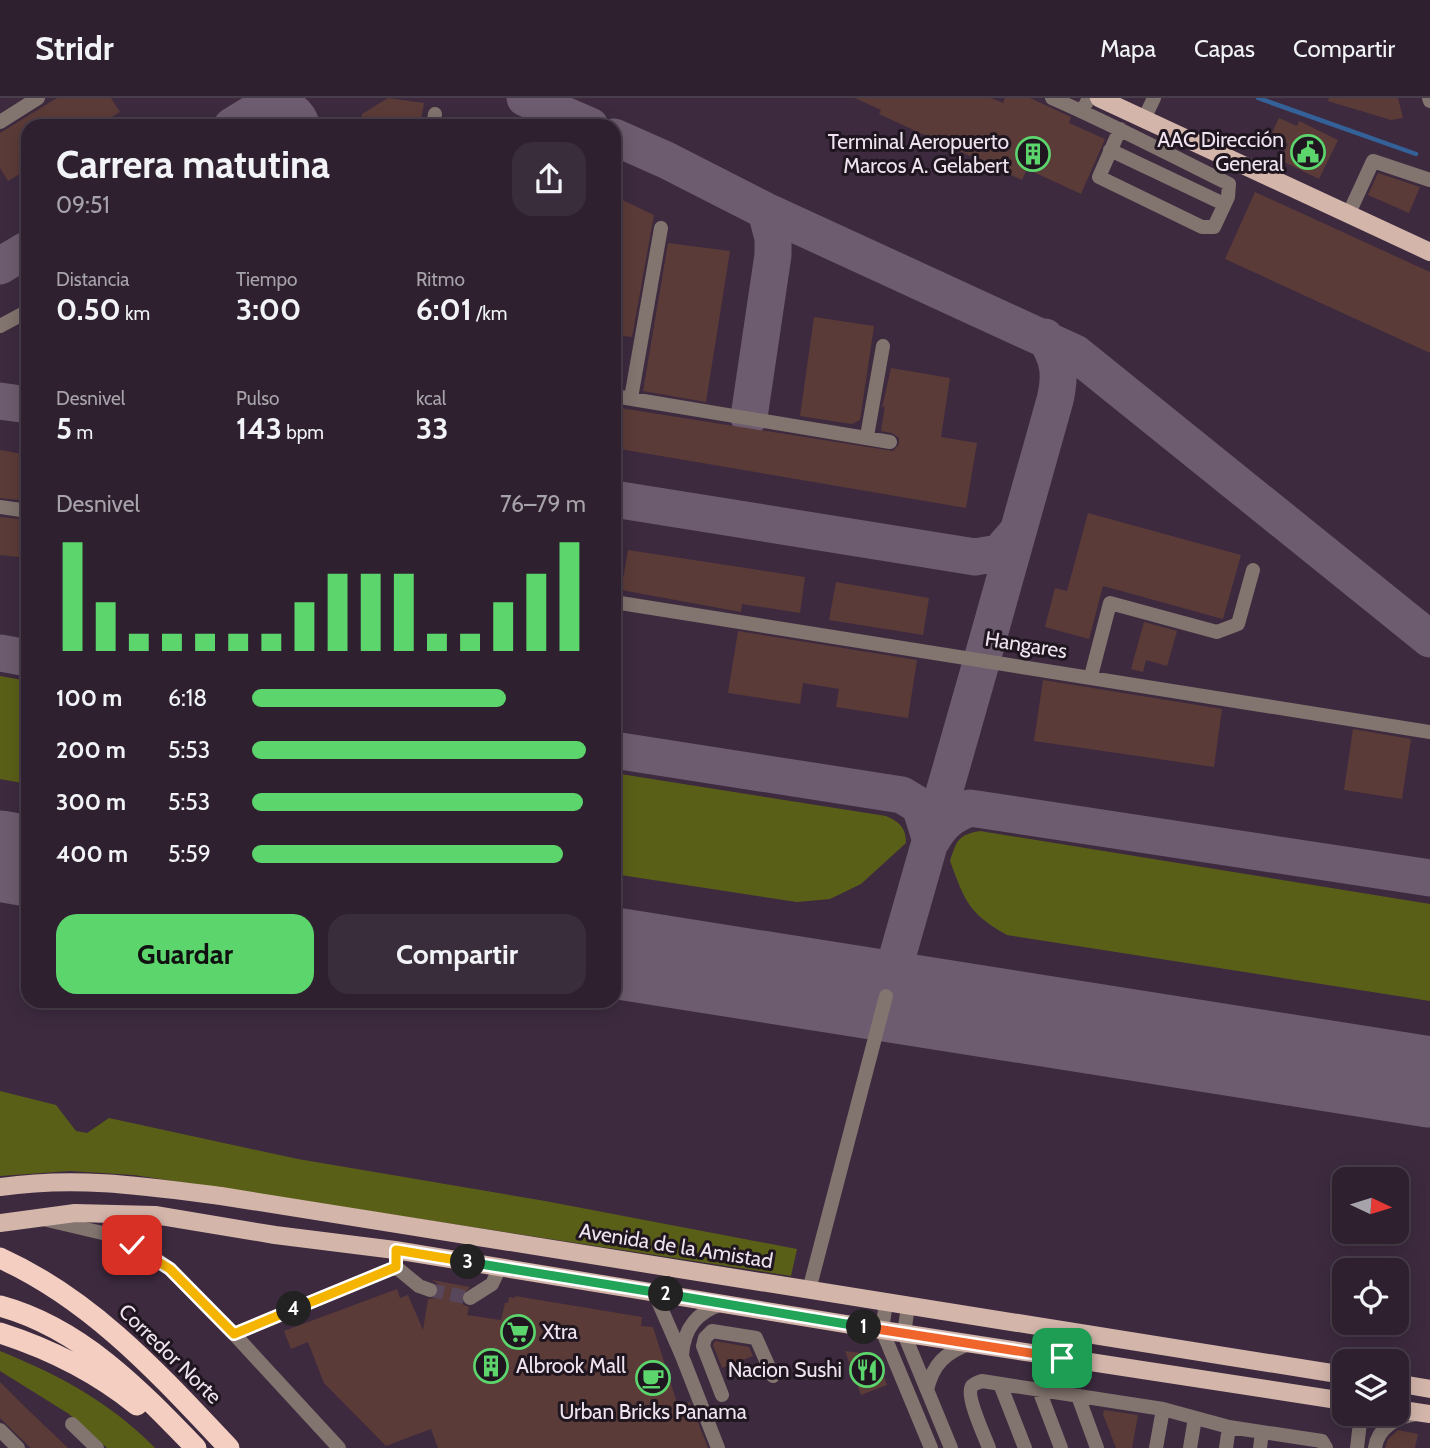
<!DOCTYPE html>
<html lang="es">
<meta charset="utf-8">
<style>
body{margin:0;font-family:Cabin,sans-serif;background:#3a2d3b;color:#f1f3f6;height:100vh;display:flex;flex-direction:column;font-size:26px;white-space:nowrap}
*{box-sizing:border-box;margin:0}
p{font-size:23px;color:#a7a3aa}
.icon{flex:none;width:38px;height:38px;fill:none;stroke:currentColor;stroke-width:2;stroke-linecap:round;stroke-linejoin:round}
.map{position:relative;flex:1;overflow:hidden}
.side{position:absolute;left:21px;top:21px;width:600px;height:889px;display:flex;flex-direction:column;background:#2e202f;border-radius:21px;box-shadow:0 4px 18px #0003,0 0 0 2px #493e4b}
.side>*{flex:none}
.needle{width:46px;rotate:94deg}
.fabs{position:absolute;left:1332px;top:1069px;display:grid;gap:14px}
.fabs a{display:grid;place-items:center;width:77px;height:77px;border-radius:14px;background:#2e202f;box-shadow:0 4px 18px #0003,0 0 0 2px #493e4b;font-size:35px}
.pin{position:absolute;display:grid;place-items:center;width:60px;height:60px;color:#fff;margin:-30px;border-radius:14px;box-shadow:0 4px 10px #0006}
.km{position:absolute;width:35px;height:35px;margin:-18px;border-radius:50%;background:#222;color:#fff;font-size:19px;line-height:35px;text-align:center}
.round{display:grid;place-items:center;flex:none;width:74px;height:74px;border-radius:21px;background:#3a2d3b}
.summary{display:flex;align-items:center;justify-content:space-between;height:119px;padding:0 35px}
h1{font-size:38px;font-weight:700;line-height:52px}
.figures{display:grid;grid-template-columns:repeat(3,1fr);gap:10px;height:119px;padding:7px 35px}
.figures div{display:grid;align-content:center}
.figures b{font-size:30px;font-weight:700}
.figures small{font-size:19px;font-weight:400}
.figures p{font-size:19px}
.chart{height:196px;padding:14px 35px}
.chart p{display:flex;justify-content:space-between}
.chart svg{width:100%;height:126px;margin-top:7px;stroke:#5dd56d;stroke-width:6}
.cta{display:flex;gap:14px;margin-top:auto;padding:14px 35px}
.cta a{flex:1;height:80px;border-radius:21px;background:#5dd56d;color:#111;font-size:28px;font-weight:700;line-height:80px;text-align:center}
.cta a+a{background:#3a2d3b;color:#f1f3f6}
ul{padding:0 35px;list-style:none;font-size:23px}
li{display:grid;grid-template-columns:112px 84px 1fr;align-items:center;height:52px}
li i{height:18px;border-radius:9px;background:#5dd56d}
header{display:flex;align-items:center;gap:42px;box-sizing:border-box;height:98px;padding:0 35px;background:#2e202f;border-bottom:2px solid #493e4b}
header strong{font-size:33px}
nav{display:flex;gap:38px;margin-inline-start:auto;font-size:24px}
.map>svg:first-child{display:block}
</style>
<header>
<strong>Stridr</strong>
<nav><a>Mapa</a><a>Capas</a><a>Compartir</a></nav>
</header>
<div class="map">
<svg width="1430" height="1350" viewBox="0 0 1430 1350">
<rect width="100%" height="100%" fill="#3d2a3f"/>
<path fill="#5a5f18" d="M 0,578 L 28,583 L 28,686 L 0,681 Z
M 614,675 L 886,718 C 900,724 906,730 906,745 L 861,786 L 830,801 L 797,804 L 614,776 Z
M 980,733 L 1430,806 L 1430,903 L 1007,837 C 968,815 965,803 950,763 C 957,742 958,737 980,733 Z
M 0,993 L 56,1007 L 76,1033 L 87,1035 L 109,1020 L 298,1061 L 545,1103 L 797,1151 L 791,1178 L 134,1077 L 70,1073 L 0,1078 Z
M 0,1253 C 59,1277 110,1304 155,1350 L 107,1350 L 69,1316 L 0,1273 Z"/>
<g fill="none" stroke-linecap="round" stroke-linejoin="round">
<path stroke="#346198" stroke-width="4.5" d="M 1258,0 L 1416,56"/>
<path stroke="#6d5c6f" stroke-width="37" d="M 525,0 L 590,28
M 265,8 C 282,7 296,10 302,28
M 232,28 L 278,0
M 614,39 L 666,62 L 766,113 L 1075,255 L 1430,541
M 0,168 L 28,151
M 0,303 L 28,307
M 749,319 L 773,157 L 773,140 L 766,113
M 614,401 L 975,459 L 999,455 L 1018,433
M 0,555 L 28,560
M 614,652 L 902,697 L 920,708 L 931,743
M 932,742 C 942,724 952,717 970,710 L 1430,780
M 886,898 C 944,699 999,501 1055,302 C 1061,276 1059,262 1045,239"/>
<path stroke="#6d5c6f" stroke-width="91" d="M 0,758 L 28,763
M 614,855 L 1430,984"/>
</g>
<path fill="#5b3b38" d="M 57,0 L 111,0 L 120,14 L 97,28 L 28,28 L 28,71 L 8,83 L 0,70 L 0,35 Z
M 388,0 L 424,5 L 420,28 L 360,28 L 362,16 Z
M 855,0 L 991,0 L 1003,5 L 1005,0 L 1030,0 L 1071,19 L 1069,25 L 1105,41 L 1081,96 L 1027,71 L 1022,82 L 879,16 L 881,12 Z
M 1329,0 L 1398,0 L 1403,20 L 1391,22 L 1328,3 Z
M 1279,20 L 1297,28 L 1299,23 L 1338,42 L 1319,81 L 1280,62 L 1288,46 L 1271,37 Z
M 1378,75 L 1420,89 L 1409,115 L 1368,97 Z
M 1255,94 L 1430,174 L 1430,255 L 1225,161 Z
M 614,98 L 654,117 L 632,239 L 614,237 Z
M 668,145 L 730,153 L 706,304 L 643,293 Z
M 814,219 L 874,228 L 860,322 L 852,326 L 800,318 Z
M 891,270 L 950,280 L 941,339 L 977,345 L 966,410 L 614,350 L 614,309 L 893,353 L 899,346 L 899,340 L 892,335 L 881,333 L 885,308 L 882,310 Z
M 0,352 L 28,357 L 28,403 L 0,400 Z
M 1088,415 L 1241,457 L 1223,521 L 1103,488 L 1089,541 L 1045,529 L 1055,490 L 1067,493 Z
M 0,419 L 28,422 L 27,460 L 0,457 Z
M 628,452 L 805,479 L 800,515 L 742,506 L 741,514 L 621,492 Z
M 836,484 L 929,500 L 923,537 L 829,522 Z
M 1144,524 L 1177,533 L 1167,568 L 1146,562 L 1143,574 L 1131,571 Z
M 738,533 L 917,562 L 908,620 L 836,609 L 839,591 L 803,585 L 800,606 L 728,595 Z
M 1043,582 L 1222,611 L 1214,669 L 1034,643 Z
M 1353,631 L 1411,641 L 1402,701 L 1344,692 Z
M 432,1182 L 470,1189 L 460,1200 L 462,1206 L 469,1209 L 467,1217 L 501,1222 L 505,1205 L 508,1205 L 509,1199 L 515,1200 L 515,1198 L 642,1219 L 641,1228 L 653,1229 L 678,1308 L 690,1304 L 708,1350 L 438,1350 L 431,1331 L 386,1348 L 324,1285 L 308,1244 L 291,1251 L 284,1233 L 397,1191 L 400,1200 L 408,1197 L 423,1232 L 428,1201 L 436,1200 L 439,1195 L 438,1186 Z
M 715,1243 L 749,1249 L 753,1258 L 722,1270 L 713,1247 Z
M 845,1253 L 876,1257 L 887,1287 L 861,1297 Z
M 0,1284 L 24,1308 L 68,1350 L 31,1350 L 3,1323 L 0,1320 Z
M 1104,1312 L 1138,1317 L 1132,1350 L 1116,1350 L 1103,1316 Z
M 1398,1332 L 1418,1336 L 1415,1350 L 1385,1350 L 1388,1341 Z"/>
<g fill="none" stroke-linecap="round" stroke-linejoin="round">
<path stroke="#58465a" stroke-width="14" stroke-dasharray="14 7" stroke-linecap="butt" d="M 430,1192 L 470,1200"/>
<path stroke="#82746e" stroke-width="14" d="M 1052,0 C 1112,26 1170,57 1229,86 L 1228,99 L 1214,129 L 1202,129 L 1099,79 L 1120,31
M 1429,0 L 1430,3
M 1082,13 L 1089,0
M 1144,21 L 1154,0
M 0,24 L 38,0
M 433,28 L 435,16
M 1110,52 L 1224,106
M 1349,115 L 1373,63 L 1430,82
M 0,228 L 28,213
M 614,298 L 890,344
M 631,300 L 661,130
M 867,338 L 883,248
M 0,409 L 28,413
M 614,504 L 1430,634
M 1091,578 L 1110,505 L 1217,534 L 1238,526 L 1253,472
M 47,1122 L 111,1137 L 153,1159 L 170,1171 L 234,1236 L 339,1350
M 809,1192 L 886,898
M 654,1194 L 682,1258 L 718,1350
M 470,1200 L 492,1186 L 500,1169
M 886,1205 L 882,1232 L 931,1350
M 908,1208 L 904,1236 L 951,1350
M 234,1236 L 396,1169 L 419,1188 L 430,1192
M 682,1257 C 684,1230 697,1214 722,1206
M 1000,1286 L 1025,1350
M 927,1292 C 933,1266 945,1255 969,1246
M 1039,1292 L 1061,1350
M 722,1297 L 703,1248 L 705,1240 L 712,1233 L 756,1240 L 773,1278
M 1078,1298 L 1097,1350
M 72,1326 L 97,1350
M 0,1332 L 18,1350
M 989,1350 C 985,1339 965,1297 972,1288 C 974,1286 979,1284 982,1283 L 1163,1311 L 1229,1329 L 1322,1343 L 1326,1350
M 1156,1350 L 1163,1311
M 1190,1350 L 1195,1320
M 1226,1350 L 1229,1329
M 1260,1350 L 1262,1334
M 1357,1350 L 1361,1316
M 1375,1350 C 1378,1329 1397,1319 1416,1316"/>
<path stroke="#d3b5aa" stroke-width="18" d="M 1099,0 L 1430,154
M 0,1089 C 78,1078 144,1088 221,1098 L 1344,1277
M 0,1125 L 75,1115 L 155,1117 L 275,1137 L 395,1152 L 882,1232 L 1344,1303
M 1396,1285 L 1430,1291
M 1396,1311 L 1430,1316"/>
<path stroke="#f3cec1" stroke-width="21" d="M 0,1160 C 93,1202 160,1277 229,1350
M 0,1208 C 81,1230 140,1292 196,1350
M 0,1235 C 50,1251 96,1274 137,1307"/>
</g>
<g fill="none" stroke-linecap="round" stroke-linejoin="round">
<g stroke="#fff" stroke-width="14">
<path id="split-1" d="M 864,1229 L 1062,1260"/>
</g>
<g stroke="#fff" stroke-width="14">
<path id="split-2" d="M 666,1196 L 864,1229"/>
</g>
<g stroke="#fff" stroke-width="14">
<path id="split-3" d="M 468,1164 L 666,1196"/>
</g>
<g stroke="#fff" stroke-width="14">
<path id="split-4" d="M 294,1211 L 396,1169 L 396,1152 L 468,1164"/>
</g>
<g stroke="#fff" stroke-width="14">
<path id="split-5" d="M 132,1147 L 170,1171 L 234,1236 L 294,1211"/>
</g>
<use href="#split-1" stroke="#f0652b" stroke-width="9"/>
<use href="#split-2" stroke="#22a559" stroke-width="9"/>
<use href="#split-3" stroke="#22a559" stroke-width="9"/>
<use href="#split-4" stroke="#f5b400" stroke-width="9"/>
<use href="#split-5" stroke="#f5b400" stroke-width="9"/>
</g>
<defs>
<g id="civic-ring" transform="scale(1.75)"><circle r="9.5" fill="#1f1620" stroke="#5dd56d" stroke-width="1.5"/><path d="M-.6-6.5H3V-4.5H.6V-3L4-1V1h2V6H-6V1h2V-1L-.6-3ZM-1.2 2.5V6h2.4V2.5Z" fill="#5dd56d"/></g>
<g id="building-ring" transform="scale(1.75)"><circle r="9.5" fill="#1f1620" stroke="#5dd56d" stroke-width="1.5"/><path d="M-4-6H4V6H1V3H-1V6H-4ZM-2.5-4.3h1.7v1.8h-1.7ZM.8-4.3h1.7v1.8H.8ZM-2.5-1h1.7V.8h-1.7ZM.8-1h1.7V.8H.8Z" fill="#5dd56d"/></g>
<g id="supermarket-ring" transform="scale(1.75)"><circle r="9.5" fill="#1f1620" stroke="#5dd56d" stroke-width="1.5"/><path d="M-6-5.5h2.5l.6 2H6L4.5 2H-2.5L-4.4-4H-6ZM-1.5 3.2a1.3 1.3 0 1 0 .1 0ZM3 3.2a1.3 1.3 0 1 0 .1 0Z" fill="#5dd56d"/></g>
<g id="restaurant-ring" transform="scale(1.75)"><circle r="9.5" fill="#1f1620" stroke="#5dd56d" stroke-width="1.5"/><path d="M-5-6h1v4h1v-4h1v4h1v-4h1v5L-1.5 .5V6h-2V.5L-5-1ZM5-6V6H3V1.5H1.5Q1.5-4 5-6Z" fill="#5dd56d"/></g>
<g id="cafe-ring" transform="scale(1.75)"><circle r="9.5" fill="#1f1620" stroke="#5dd56d" stroke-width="1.5"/><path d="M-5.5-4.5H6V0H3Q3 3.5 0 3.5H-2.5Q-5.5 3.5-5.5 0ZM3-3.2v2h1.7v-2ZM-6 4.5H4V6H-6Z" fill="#5dd56d"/></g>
</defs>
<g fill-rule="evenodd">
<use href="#civic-ring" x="1308" y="54"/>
<use href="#building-ring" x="1033" y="56"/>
<use href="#supermarket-ring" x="518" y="1234"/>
<use href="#building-ring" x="491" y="1268"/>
<use href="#restaurant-ring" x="867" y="1272"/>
<use href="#cafe-ring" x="653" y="1280"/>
</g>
<g text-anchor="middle" stroke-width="6" stroke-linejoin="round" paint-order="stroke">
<g font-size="21" fill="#efe3f0" stroke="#1f1620" text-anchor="end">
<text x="1284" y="49">AAC Dirección<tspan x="1284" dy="24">General</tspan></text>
<text x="1009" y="51">Terminal Aeropuerto<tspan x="1009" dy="24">Marcos A. Gelabert</tspan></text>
<text x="542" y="1241" text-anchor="start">Xtra</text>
<text x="516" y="1275" text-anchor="start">Albrook Mall</text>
<text x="842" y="1279">Nacion Sushi</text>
<text x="653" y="1321" text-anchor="middle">Urban Bricks Panama</text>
</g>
<g font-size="21" fill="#efe3f0" stroke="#1f1620">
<text transform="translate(1026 547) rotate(9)" y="7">Hangares</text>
<text transform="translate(676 1148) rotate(9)" y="7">Avenida de la Amistad</text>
<text transform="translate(170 1256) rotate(44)" y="7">Corredor Norte</text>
</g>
</g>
</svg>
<div class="fabs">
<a><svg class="needle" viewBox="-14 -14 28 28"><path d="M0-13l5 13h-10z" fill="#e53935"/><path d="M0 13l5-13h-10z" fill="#a7a3aa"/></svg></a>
<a><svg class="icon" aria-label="locate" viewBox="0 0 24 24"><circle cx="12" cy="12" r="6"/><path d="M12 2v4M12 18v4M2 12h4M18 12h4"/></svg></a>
<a><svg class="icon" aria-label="layers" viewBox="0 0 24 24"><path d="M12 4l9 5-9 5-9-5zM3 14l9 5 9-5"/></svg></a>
</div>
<div class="pin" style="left:1062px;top:1260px;background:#1e9e55"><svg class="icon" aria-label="arrive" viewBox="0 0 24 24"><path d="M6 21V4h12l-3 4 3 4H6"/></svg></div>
<div class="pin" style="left:132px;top:1147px;background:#d93025"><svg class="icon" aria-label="check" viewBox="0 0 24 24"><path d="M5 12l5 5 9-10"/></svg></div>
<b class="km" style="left:864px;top:1229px">1</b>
<b class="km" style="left:666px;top:1196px">2</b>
<b class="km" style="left:468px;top:1164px">3</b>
<b class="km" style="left:294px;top:1211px">4</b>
<section class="side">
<div class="summary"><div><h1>Carrera matutina</h1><p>09:51</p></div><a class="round"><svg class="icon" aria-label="share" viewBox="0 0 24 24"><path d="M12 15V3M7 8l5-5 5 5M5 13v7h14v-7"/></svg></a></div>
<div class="figures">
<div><p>Distancia</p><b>0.50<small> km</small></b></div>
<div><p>Tiempo</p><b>3:00</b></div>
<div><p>Ritmo</p><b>6:01<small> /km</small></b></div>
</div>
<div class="figures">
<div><p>Desnivel</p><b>5<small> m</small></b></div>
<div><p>Pulso</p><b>143<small> bpm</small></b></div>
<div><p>kcal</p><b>33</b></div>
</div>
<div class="chart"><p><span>Desnivel</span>76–79 m</p>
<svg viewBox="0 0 160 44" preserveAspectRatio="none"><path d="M5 44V6M15 44V27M25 44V38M35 44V38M45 44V38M55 44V38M65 44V38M75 44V27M85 44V17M95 44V17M105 44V17M115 44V38M125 44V38M135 44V27M145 44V17M155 44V6"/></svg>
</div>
<ul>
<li><b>100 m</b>6:18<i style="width:76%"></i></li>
<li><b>200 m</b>5:53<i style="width:100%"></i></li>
<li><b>300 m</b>5:53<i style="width:99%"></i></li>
<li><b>400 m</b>5:59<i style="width:93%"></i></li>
</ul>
<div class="cta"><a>Guardar</a><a>Compartir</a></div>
</section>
</div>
